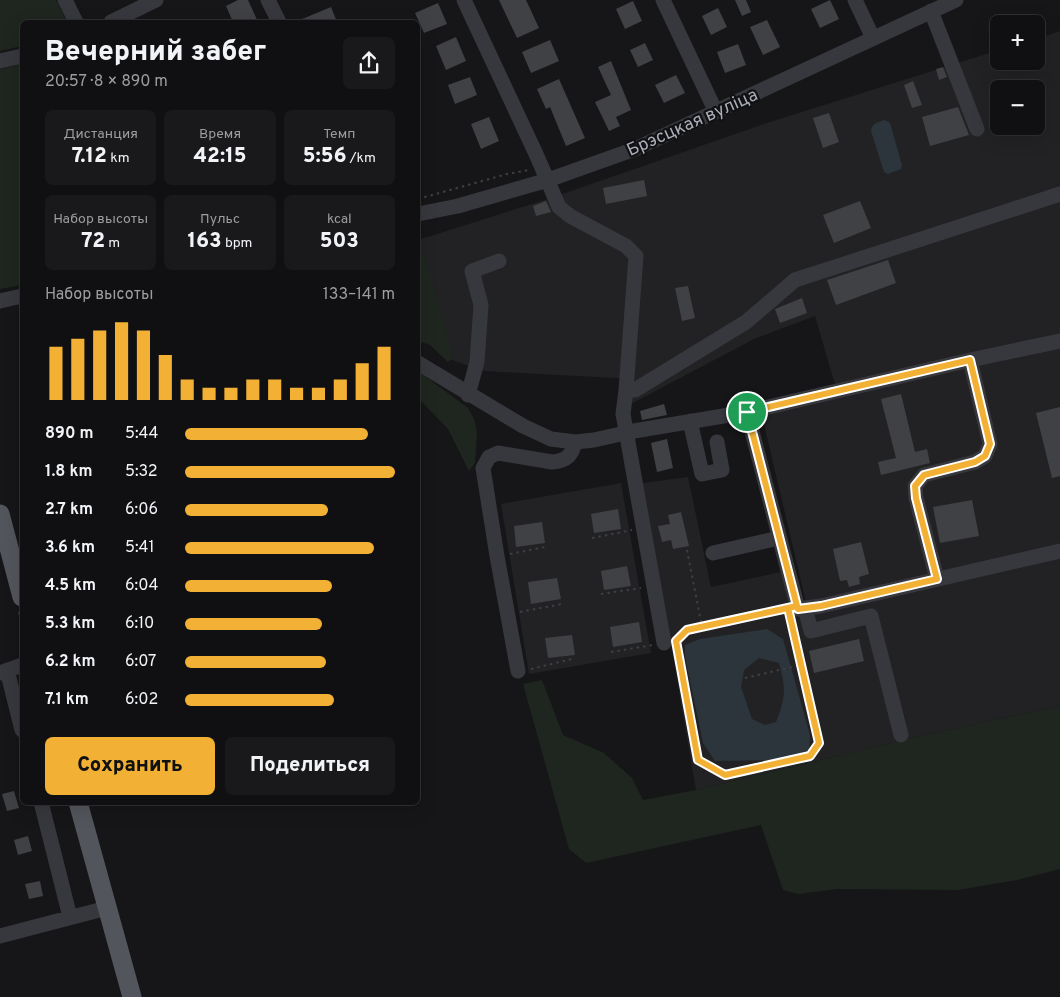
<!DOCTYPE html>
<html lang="ru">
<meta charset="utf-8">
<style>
body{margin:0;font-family:Overpass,sans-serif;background:#19191b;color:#f1f3f6;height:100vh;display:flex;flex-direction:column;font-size:19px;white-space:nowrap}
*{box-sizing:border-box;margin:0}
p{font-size:16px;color:#9c9d9f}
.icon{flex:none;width:28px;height:28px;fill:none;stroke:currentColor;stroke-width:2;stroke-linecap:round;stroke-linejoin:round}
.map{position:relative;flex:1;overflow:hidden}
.side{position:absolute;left:20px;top:20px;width:400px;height:785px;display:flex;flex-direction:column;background:#101012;border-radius:8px;box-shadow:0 5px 20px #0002,0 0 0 1px #303032}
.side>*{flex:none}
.fabs{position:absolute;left:990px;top:15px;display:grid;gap:10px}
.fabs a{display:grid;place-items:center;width:55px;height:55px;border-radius:8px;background:#101012;box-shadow:0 5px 20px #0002,0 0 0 1px #303032;font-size:25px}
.pin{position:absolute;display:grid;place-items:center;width:42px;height:42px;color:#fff;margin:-21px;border:2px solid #fff;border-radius:50%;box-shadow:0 1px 5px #0007}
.round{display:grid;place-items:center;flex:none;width:52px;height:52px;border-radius:8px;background:#19191b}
.summary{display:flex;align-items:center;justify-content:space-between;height:85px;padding:0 25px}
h1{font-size:28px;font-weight:800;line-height:38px}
.stats{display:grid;grid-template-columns:repeat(3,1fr);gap:8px;height:85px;padding:5px 25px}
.stats div{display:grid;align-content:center;border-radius:8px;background:#19191b;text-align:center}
.stats b{font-size:21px;font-weight:800}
.stats small{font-size:14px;font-weight:400}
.stats p{font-size:14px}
.chart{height:140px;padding:10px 25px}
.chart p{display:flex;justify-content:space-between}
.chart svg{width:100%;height:90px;margin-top:5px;stroke:#f2b134;stroke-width:6}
.cta{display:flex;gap:10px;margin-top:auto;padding:10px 25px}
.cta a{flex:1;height:58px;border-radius:8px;background:#f2b134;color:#111;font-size:20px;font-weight:800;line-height:58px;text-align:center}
.cta a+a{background:#19191b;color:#f1f3f6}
ul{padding:0 25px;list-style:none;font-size:16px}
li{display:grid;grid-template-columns:80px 60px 1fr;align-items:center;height:38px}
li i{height:12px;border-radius:6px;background:#f2b134}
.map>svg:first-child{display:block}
</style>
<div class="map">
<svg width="1060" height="997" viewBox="0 0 1060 997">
<rect width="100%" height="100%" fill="#161618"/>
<path fill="#222225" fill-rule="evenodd" d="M 1060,31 L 1060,706 L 911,738 L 696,790 L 643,483 L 688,477 L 711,587 L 781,572 L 792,616 L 808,611 L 762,416 L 838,395 L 815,316 L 754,339 L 629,405 L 634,379 L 483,371 L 444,357 L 418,284 L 418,240 L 554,197 L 770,122 L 999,50 L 999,61 L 1036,61 L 1036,39 ZM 999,89 L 1036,89 L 1036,126 L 999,126 Z
M 621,483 L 651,653 L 529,674 L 501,504 Z"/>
<path fill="#1e261f" d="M 0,0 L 56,0 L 67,22 L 22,22 L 22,46 L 0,51 Z
M 22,64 L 22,285 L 0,289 L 0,69 Z
M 418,253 L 427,263 L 453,357 L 448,362 L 430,345 L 418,341 Z
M 418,371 L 468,408 L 474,419 L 477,432 L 476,449 L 475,463 L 469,471 L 448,429 L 418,398 Z
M 542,680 L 563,735 L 604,753 L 632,778 L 643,800 L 696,790 L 911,738 L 1060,706 L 1060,869 L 1017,880 L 958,890 L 837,889 L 798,894 L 783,890 L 761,825 L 586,863 L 569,849 L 523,684 Z"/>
<path fill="#2c353c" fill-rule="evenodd" d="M 885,120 L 890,123 L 902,165 L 901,169 L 888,174 L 884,172 L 871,131 C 872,123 878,122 885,120 Z
M 767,629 L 783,639 L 810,735 L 809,752 L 786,760 L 715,761 L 703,743 L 685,657 L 685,645 L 700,639 ZM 759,658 L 779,663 C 786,688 786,697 776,722 L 765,725 L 752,719 L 741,687 L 744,670 Z"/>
<path fill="#404145" d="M 238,0 L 248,0 L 258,22 L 233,22 L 226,6 Z
M 499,0 L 526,0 L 539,28 L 517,38 Z
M 735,0 L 746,0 L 751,12 L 742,16 Z
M 830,0 L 839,19 L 820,28 L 811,9 Z
M 633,1 L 642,21 L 625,29 L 616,9 Z
M 438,3 L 447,24 L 424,33 L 415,13 Z
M 331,7 L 337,22 L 295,22 Z
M 718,8 L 727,27 L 711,35 L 702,16 Z
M 767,20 L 780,47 L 763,55 L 750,27 Z
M 456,37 L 466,61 L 446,70 L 436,46 Z
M 550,40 L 559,61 L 531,73 L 522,52 Z
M 645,43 L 653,60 L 638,67 L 630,50 Z
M 738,44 L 746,65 L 725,73 L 717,52 Z
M 611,61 L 631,110 L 616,117 L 620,126 L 609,131 L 595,102 L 611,95 L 598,67 Z
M 943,67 L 947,77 L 939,80 L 936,69 Z
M 676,75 L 685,93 L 664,103 L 655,85 Z
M 470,77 L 477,95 L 455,104 L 448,85 Z
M 559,79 L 585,138 L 566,146 L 550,107 L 546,109 L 537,89 Z
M 913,81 L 922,105 L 912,108 L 904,85 Z
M 958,107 L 969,135 L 930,146 L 922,117 Z
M 829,113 L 839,142 L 823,148 L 813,118 Z
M 489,117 L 499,141 L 481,149 L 471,124 Z
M 644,180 L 647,196 L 606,204 L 603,188 Z
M 546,201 L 551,212 L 536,216 L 533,206 Z
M 860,201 L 871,228 L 834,243 L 823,215 Z
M 888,260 L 896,283 L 836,305 L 827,280 Z
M 688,286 L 695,318 L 682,321 L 675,288 Z
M 802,298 L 807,313 L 780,323 L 775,309 Z
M 901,394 L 915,452 L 927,449 L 930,463 L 881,475 L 878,462 L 896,458 L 881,399 Z
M 664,404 L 667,415 L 642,420 L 640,411 Z
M 1060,407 L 1060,476 L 1052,478 L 1036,413 Z
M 667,439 L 673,468 L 657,472 L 651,443 Z
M 972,500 L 979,536 L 940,543 L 933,507 Z
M 618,509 L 621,529 L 594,533 L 591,514 Z
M 681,512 L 689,546 L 673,549 L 671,540 L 662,542 L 658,526 L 670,524 L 668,515 Z
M 542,522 L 545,543 L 516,547 L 514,526 Z
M 861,542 L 869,574 L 859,577 L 860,584 L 849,587 L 847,580 L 840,581 L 833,549 Z
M 627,566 L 631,586 L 604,590 L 601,571 Z
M 557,578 L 561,599 L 531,604 L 528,582 Z
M 639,622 L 642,642 L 613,647 L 610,627 Z
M 572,635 L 575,655 L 548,658 L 545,638 Z
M 859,639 L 864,661 L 814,673 L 809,651 Z
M 14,791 L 19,808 L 7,811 L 2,794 Z
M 28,836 L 32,851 L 18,855 L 14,840 Z
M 40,881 L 43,896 L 29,899 L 25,884 Z"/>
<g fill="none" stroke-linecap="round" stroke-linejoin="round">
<path stroke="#3d3f44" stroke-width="2" stroke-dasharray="2.5 4" stroke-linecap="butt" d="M 418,199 L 507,174 L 529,170
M 592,538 L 632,530
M 687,550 L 702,627
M 510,554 L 545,547
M 601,594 L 641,588
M 19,612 L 22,626
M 520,612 L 562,604
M 676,641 L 687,630 L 785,609
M 677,645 L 698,760 L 725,775 L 811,756 L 819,743 L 790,620
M 611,652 L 653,645
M 531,669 L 572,659
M 745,678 L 801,665"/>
<path stroke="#37383d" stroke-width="15" d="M 65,0 L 76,22
M 268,0 L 279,22
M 464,0 L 536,154 L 559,207 L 570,216 L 626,246 L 636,256 L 626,390
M 663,0 L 716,112
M 855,0 L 873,38
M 931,11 L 977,129
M 111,22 L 156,0
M 0,61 L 22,56
M 418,214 L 458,206 L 548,180 L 635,149 L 956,0
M 0,301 L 22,296
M 418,363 L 523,426 L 551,439 L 575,442 L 594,440 L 634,431 L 747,412 L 970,360 L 1060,341
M 468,395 L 477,362 L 481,305 L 472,271 L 499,261
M 747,412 L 798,609 L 821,606 L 1060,551
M 690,421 L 702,474 L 722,470 L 717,442
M 713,553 L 779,538
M 937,579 L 916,498 L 915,486 L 924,475 L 975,462 L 985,456 L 990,444 L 970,360
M 805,608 L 811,631 L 871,616 L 901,735
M 664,643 L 623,414 L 626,390 L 635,390 L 746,322 L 795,280 L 1060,194
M 7,670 L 22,730
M 518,671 L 497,556 L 483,468 L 489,457 L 498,453 L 552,462 C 567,461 572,455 575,442
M 0,673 L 22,665
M 41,802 L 70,917
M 0,936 L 107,908"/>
<path stroke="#53555c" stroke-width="19" d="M 0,514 L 22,597
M 78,802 L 132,997"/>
</g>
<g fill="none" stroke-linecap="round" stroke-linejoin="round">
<g stroke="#fff" stroke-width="10">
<path id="route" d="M 747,412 L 797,606 L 788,608 L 819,743 L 810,756 L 725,775 L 698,760 L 676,641 L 687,630 L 797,606 L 798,609 L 821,606 L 937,579 L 916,498 L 915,486 L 924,475 L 975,462 L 985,456 L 990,444 L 970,360 L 747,412"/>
</g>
<use href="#route" stroke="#f2b134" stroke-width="6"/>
</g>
<g text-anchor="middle" stroke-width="4.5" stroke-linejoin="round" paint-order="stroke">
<g font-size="18" fill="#a8adb8" stroke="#111113">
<text transform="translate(692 122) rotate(-24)" y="6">Брэсцкая вуліца</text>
</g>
</g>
</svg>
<div class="fabs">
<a>+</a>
<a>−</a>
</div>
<div class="pin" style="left:747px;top:412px;background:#1e9e55"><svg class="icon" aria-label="arrive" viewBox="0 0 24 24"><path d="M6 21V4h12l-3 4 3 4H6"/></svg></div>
<section class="side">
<div class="summary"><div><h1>Вечерний забег</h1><p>20:57 · 8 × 890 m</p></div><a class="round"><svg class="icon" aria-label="share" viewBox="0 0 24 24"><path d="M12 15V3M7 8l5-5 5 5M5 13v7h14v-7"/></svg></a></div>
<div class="stats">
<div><p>Дистанция</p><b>7.12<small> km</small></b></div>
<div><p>Время</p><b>42:15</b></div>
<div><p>Темп</p><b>5:56<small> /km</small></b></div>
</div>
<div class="stats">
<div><p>Набор высоты</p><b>72<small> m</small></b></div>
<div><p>Пульс</p><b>163<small> bpm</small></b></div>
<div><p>kcal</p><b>503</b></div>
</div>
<div class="chart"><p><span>Набор высоты</span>133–141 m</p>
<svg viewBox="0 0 160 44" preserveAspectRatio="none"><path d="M5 44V18M15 44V14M25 44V10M35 44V6M45 44V10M55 44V22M65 44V34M75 44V38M85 44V38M95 44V34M105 44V34M115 44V38M125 44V38M135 44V34M145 44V26M155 44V18"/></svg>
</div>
<ul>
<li><b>890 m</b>5:44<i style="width:87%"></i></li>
<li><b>1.8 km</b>5:32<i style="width:100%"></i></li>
<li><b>2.7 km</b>6:06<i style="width:68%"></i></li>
<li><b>3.6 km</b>5:41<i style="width:90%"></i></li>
<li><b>4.5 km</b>6:04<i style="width:70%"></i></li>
<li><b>5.3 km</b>6:10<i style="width:65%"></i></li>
<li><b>6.2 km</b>6:07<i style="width:67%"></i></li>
<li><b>7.1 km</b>6:02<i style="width:71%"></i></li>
</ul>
<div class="cta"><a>Сохранить</a><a>Поделиться</a></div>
</section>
</div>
